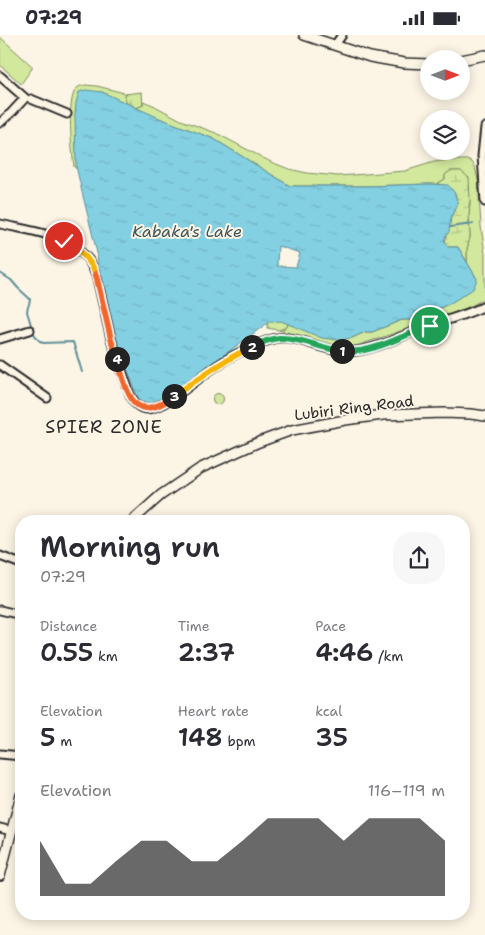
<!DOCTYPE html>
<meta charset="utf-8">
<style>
body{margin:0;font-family:"Shantell Sans",sans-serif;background:#f7f7f7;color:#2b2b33;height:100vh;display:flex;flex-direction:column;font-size:19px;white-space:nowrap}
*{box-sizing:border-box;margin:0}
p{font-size:16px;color:#7c7c81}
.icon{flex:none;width:28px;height:28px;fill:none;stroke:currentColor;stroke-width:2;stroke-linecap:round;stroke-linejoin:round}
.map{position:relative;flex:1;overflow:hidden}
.side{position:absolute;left:15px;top:480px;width:455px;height:405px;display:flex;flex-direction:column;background:#fff;border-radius:20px;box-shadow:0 2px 12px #0003}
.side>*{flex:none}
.needle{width:32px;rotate:90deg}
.fabs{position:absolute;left:420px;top:15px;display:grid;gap:10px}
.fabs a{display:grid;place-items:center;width:50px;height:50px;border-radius:50%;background:#fff;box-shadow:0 2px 12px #0003;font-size:25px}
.pin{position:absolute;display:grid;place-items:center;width:42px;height:42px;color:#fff;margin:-21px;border:2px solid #fff;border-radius:50%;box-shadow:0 1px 5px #0007}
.km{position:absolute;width:25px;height:25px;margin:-12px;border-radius:50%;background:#222;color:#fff;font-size:14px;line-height:25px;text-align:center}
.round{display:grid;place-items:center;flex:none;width:52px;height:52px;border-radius:20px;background:#f7f7f7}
.summary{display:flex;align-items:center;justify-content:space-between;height:85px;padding:0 25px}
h1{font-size:28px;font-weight:600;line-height:38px}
.stats{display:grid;grid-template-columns:repeat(3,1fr);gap:8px;height:85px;padding:5px 25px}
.stats div{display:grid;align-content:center}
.stats b{font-size:25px;font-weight:600}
.stats small{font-size:14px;font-weight:400}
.stats p{font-size:14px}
.chart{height:140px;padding:10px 25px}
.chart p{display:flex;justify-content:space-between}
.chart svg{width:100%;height:90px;margin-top:5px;fill:#2b2b2b;opacity:.7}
.status{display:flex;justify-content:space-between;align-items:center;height:35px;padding:0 25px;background:#fff;direction:ltr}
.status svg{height:14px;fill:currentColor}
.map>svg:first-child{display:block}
</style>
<div class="status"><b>07:29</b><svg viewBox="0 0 49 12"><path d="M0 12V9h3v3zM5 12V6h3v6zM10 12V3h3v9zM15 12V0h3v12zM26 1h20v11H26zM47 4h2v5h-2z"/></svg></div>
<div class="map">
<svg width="485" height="900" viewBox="0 0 485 900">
<defs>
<pattern id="forest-firs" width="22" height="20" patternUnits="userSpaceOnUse" patternTransform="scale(1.25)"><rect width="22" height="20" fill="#d1e89d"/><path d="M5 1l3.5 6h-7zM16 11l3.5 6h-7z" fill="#b4c787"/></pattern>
<pattern id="wetland-marsh" width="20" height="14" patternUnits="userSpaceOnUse" patternTransform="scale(1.25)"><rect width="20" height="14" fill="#d1e89d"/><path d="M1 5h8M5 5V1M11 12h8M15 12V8" fill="none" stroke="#b4c787"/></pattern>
<pattern id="water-ripples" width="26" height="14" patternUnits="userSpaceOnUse" patternTransform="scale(1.25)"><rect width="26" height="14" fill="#83d0e2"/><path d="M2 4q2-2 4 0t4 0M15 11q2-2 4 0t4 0" fill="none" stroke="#71b3c2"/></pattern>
</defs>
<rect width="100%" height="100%" fill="#fcf5e5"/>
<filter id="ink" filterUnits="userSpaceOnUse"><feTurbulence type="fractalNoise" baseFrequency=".02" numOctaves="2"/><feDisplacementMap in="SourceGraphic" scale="10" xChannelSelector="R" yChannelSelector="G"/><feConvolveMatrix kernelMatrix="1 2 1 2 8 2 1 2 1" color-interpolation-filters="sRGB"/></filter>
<g filter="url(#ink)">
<path fill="#d1e89d" stroke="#7e8a64" d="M 0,2 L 33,32 L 21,49 L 0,30 Z
M 86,50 L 97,51 L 128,59 L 125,59 L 125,65 L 127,69 L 102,57 L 76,131 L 77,134 L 74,132 C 72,116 66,66 76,54 C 78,51 82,51 86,50 Z
M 143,66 L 153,70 L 181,85 L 216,98 L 271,127 L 289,134 L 307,138 L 338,141 L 366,139 L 405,136 L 434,127 L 451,125 L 469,125 L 472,127 L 475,132 L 478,145 L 481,191 L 485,219 L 485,263 L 473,270 L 439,284 L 425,286 L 404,295 L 353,312 L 334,311 L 279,295 L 287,292 L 288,289 L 352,303 L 365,297 L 372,297 L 402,285 L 411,285 L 449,269 L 477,244 L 467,227 L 467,214 L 470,202 L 469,181 L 470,165 L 461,136 L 451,136 L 445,140 L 445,144 L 437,149 L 429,149 L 368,151 L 290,151 L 214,104 L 159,83 L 136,73 L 143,70 Z"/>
<path fill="url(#forest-firs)" stroke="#7e8a64" d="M 142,57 L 143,70 L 136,73 C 127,69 125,69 125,59 Z
M 268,282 L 289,285 L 287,292 L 279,295 L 267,293 Z
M212.5 364a5.5 5.5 0 1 1 11 0a5.5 5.5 0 1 1-11 0Z"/>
<path fill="url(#wetland-marsh)" stroke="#7e8a64" d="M 450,136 L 461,136 L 469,143 L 470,165 L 469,181 L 470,202 L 467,214 L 467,227 L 458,212 L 447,212 L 445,207 L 451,182 L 458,168 C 453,154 452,151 437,149 L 445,144 L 445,140 Z"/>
<path fill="url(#water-ripples)" stroke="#608e99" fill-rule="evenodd" d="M 86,55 L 102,57 L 159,83 L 214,104 L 290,151 L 368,151 L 429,149 L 448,150 L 454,157 L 458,168 L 451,182 L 449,197 L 445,202 L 445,207 L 448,212 L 458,212 L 477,244 L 473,254 L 449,269 L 411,285 L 402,285 L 372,297 L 365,297 L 352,303 L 338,305 L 322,303 L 281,286 L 269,287 L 157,369 L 143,366 L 138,363 L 118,309 L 98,231 L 97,218 L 82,157 L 76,131 L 75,80 L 76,68 L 79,57 ZM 278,211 L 300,218 L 296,232 L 277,231 Z"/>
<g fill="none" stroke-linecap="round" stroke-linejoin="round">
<path stroke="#608e99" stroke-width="2" d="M 450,192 L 473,189
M 0,238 L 11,245 L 18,253 L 30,264 C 30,269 27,272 27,277 C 31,287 32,303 43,308 L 73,307 L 82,337"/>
<g stroke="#2b2b2b" stroke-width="11">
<path id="minor" d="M 335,10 L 342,0
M 0,41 L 25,63 L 12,77 L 0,88
M 31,64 L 67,79
M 485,92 L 482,121 L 485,167
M 0,189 C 26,195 65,199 84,220 C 91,226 94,235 97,243 L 111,304 L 130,360 C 134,367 138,374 147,374 C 166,373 198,343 215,332 C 228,323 243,315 258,309 C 264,307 271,304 277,303 C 298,300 325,317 348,317 C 373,316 397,303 420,294 C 442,286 464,281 485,271
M 0,304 L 30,295
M 0,330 L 47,363
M 0,521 L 21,529
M 0,575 L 21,580
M 0,719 L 21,721
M 0,793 L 11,796"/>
</g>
<g stroke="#2b2b2b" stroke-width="12">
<path id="major" d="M 304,0 L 370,22 L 404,28 L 429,29
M 461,25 L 485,20
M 132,486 L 161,460 L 201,433 L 259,407 L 292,395 L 345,385 L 383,380 L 444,378 L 471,379 L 485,381
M 0,841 L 21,760"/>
</g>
<use href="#minor" stroke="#fcf5e5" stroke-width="7"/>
<use href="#major" stroke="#fcf5e5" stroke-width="9"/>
</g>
</g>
<g fill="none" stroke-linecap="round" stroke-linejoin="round" filter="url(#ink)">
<g stroke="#fff" stroke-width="10">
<path id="split-1" d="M 342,316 C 372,320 402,300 430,291"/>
</g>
<g stroke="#fff" stroke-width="10">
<path id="split-2" d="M 252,312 C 260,308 270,304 279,303 C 300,302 321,314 342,316"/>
</g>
<g stroke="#fff" stroke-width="10">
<path id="split-3" d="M 174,361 C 200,342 224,325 252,312"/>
</g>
<g stroke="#fff" stroke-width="10">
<path id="split-4" d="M 117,324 C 128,358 132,392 174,361"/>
</g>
<g stroke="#fff" stroke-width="10">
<path id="split-5" d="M 94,234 L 97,244 L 111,304 L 117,324"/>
</g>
<g stroke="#fff" stroke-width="10">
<path id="split-6" d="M 64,206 C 78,213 86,221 94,234"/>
</g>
<use href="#split-1" stroke="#22a559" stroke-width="6"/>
<use href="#split-2" stroke="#22a559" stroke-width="6"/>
<use href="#split-3" stroke="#f5b400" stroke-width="6"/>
<use href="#split-4" stroke="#f0652b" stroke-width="6"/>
<use href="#split-5" stroke="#f0652b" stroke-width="6"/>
<use href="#split-6" stroke="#f5b400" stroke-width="6"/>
</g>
<g text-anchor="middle" stroke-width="4" stroke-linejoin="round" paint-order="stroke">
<g font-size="15" fill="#2b2b2b" stroke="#fcf5e5">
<text transform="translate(354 373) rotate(-7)" y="5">Lubiri Ring Road</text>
</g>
<g font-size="16" font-style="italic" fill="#415459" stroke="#fcf5e5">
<text x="187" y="202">Kabaka's Lake</text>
</g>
<g font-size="18" letter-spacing="1" fill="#2b2b2b" stroke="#fcf5e5">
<text x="104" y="398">SPIER ZONE</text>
</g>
</g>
</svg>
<div class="fabs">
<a><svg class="needle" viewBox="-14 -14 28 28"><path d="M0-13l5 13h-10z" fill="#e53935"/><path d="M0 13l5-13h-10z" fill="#7c7c81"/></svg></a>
<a><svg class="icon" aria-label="layers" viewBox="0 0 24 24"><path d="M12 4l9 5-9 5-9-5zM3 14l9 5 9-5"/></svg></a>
</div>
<div class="pin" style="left:430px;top:291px;background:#1e9e55"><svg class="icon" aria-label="arrive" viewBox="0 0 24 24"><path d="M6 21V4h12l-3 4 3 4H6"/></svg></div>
<div class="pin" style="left:64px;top:206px;background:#d93025"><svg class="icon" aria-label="check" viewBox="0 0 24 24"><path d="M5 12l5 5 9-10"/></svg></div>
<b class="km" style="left:342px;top:316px">1</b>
<b class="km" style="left:252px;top:312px">2</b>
<b class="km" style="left:174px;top:361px">3</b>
<b class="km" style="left:117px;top:324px">4</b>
<section class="side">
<div class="summary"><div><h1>Morning run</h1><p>07:29</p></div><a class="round"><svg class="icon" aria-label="share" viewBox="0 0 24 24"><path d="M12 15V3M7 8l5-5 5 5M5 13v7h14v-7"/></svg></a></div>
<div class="stats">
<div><p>Distance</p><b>0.55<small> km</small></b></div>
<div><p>Time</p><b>2:37</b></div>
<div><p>Pace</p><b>4:46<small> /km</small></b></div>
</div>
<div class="stats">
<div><p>Elevation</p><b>5<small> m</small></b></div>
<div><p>Heart rate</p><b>148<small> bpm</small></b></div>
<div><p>kcal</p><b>35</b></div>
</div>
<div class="chart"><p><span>Elevation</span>116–119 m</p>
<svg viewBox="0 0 160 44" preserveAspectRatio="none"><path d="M0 44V17L10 38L20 38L30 27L40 17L50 17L60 27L70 27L80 17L90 6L100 6L110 6L120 17L130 6L140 6L150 6L160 17V44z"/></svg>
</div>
</section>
</div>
